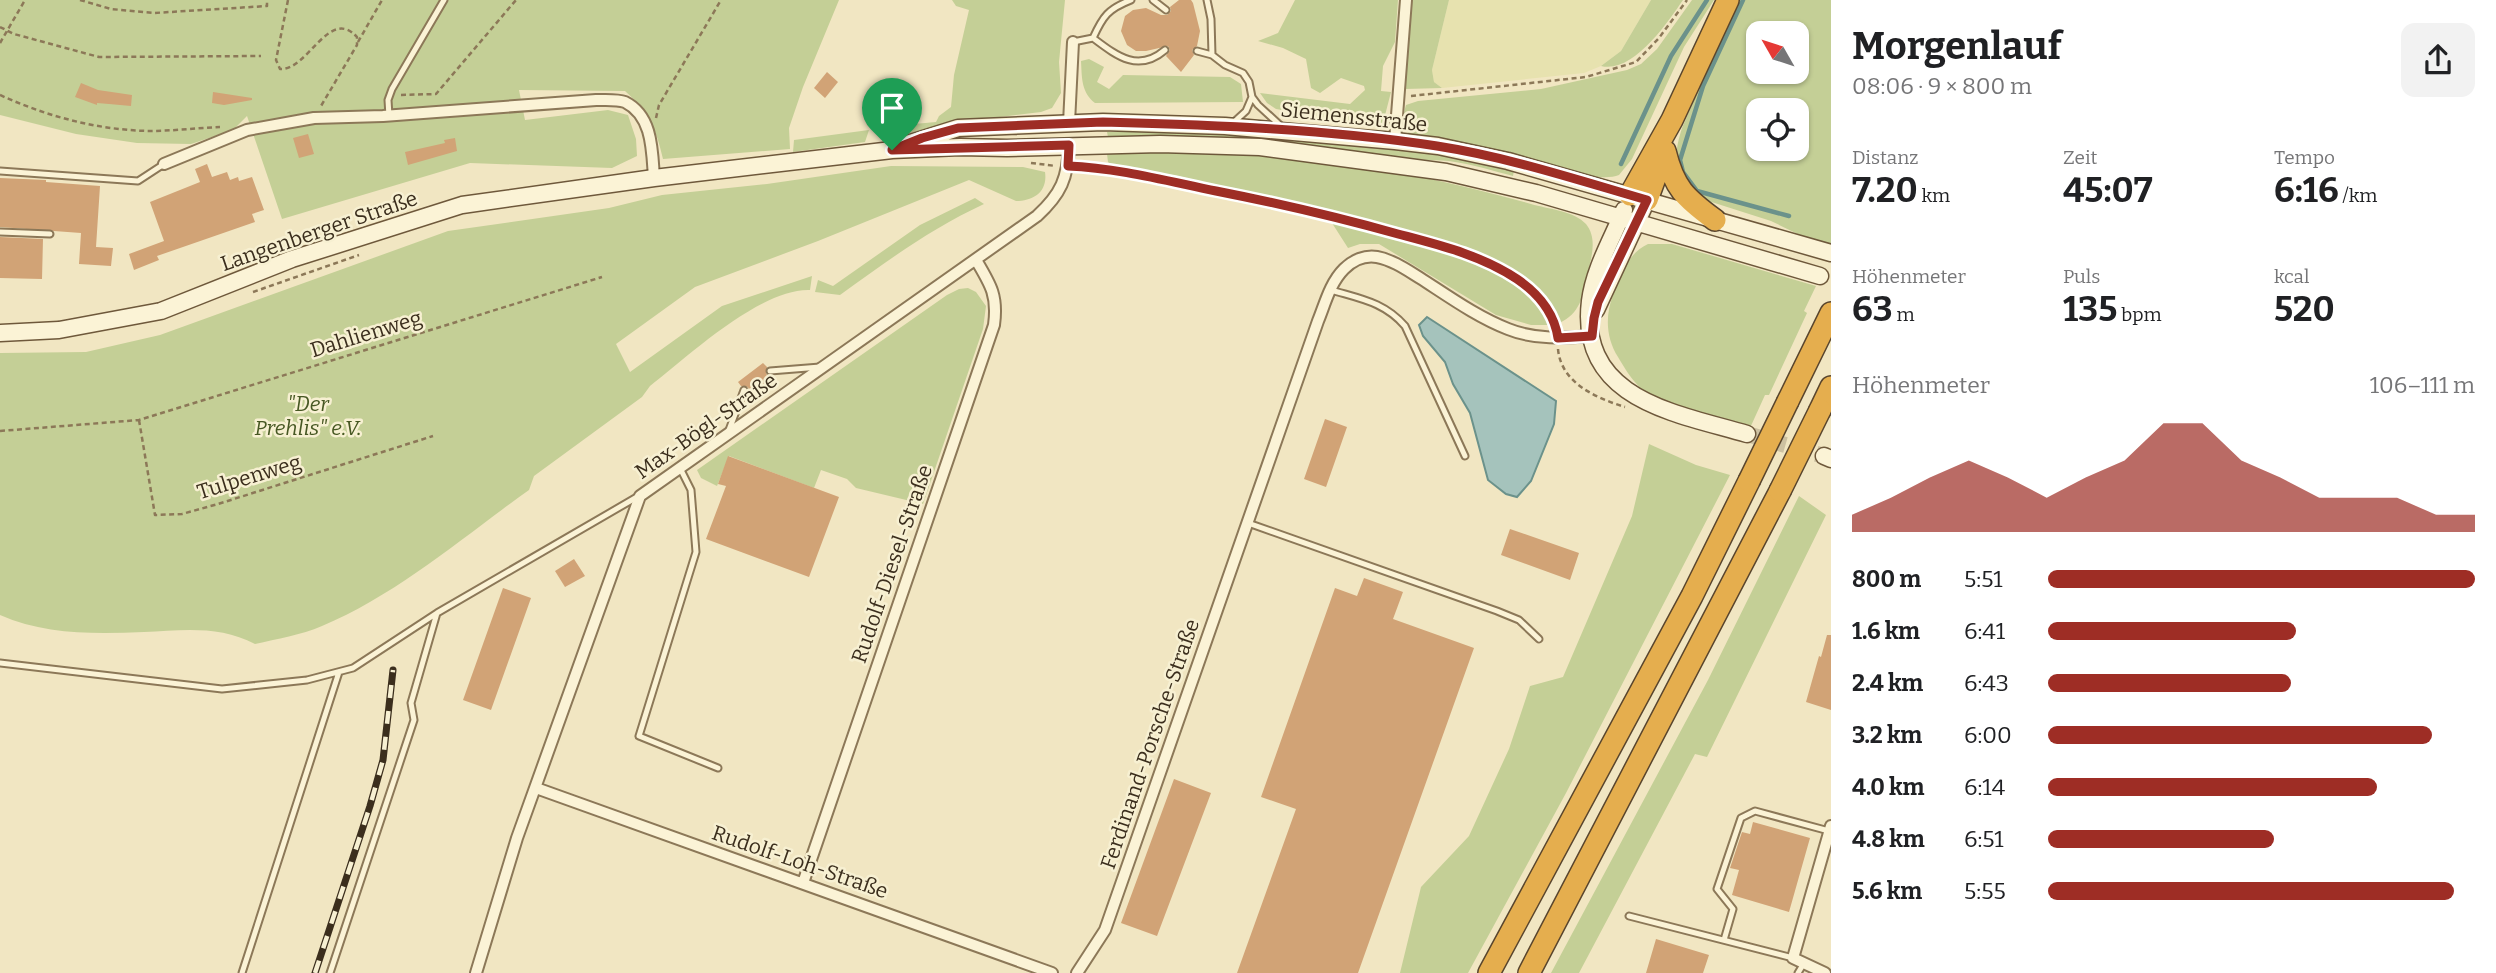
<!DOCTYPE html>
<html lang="de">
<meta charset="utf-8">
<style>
body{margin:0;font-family:Bitter,serif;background:#f2f2f2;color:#202124;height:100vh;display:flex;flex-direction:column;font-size:26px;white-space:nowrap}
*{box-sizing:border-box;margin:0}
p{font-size:23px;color:#757577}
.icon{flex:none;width:38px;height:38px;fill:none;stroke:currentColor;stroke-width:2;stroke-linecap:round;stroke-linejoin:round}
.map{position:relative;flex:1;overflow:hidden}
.side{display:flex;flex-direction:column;background:#fff;width:665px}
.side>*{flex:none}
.needle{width:46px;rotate:309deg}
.fabs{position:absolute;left:1746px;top:21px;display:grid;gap:14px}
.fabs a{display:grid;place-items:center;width:63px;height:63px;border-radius:14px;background:#fff;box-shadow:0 2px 5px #0004;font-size:35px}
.pin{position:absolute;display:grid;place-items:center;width:60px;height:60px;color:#fff;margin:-72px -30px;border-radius:50% 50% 50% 0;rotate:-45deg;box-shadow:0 0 7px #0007}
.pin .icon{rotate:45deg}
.round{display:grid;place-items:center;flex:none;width:74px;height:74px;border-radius:14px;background:#f2f2f2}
.overview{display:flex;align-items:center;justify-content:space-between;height:119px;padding:0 21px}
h1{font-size:38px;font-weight:700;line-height:52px}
.metrics{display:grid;grid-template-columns:repeat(3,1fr);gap:10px;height:119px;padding:7px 21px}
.metrics div{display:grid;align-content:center}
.metrics b{font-size:35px;font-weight:700}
.metrics small{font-size:19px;font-weight:400}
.metrics p{font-size:19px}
.chart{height:196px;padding:14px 21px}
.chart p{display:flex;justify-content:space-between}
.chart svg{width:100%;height:126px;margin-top:7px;fill:#9e2d25;opacity:.7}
ul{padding:0 21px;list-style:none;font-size:23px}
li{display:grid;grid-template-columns:112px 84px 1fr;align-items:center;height:52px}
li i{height:18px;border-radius:9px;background:#9e2d25}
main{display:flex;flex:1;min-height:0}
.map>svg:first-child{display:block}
</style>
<main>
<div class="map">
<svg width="1831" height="973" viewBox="0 0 1831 973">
<rect width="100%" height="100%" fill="#f1e6c2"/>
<path fill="#e7e2af" d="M 1449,0 L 1651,0 L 1621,51 L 1601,66 L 1584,73 L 1442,88 L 1434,82 L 1432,70 Z"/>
<path fill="#c4cf96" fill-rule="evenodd" d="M 0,0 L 839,0 L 803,87 L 789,128 L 790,149 L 663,159 C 656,128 649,112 625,91 L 519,90 L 525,120 L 608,110 L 628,115 L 636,139 L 637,156 L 612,168 L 470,163 L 282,219 L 247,116 L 233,130 L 191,144 L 137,143 L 76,134 L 0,115 Z
M 952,0 L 1065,0 L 1059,62 L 1061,93 L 1052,108 L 1041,112 L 943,124 L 889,139 L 881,127 L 936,122 L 939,116 L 951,107 L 954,75 L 969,10 L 956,6 Z
M 1295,0 L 1398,0 L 1395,42 L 1383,66 L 1381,91 L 1391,92 L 1382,127 L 1355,125 L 1318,116 L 1276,109 L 1267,103 L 1260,93 L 1350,104 L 1365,90 L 1364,86 L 1341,78 L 1320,93 L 1311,88 L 1306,59 L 1283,48 L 1258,41 L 1278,33 Z
M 1412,0 L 1449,0 L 1432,70 L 1434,82 L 1442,88 L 1405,89 Z
M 1651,0 L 1683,0 C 1668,22 1633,74 1601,66 L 1621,51 Z
M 1692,0 L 1714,0 L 1684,47 L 1632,159 L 1619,175 C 1594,185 1528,158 1500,151 C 1470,144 1440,138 1410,134 C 1401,126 1403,115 1406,105 L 1418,101 L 1541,89 L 1627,70 L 1641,64 L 1657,49 Z
M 1737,0 L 1831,0 L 1831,245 L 1806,238 L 1771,221 L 1699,198 C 1679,167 1670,166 1682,128 ZM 1759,33 L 1797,33 L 1797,72 L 1759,72 ZM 1759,110 L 1797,110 L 1797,149 L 1759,149 Z
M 1089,59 L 1104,67 L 1097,82 L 1109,89 L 1123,75 L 1230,77 L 1241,84 L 1243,102 L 1095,103 C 1081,92 1082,78 1081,61 Z
M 869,130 L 865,142 L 793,152 L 794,140 Z
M 1107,132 C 1243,131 1381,140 1514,170 L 1513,176 C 1494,171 1475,165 1455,162 C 1438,159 1419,161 1402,158 C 1304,143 1207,134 1108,137 Z
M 1163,152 C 1209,154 1255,155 1301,159 C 1378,166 1457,183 1531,204 C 1548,209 1574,211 1586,224 C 1598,239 1591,259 1587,276 C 1583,296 1580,314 1559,323 C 1537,280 1507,266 1464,248 L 1178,176 L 1111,165 L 1108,162 L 1107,154 Z
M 891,166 L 1023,167 L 1045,172 C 1048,192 1033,201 1016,201 L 969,180 L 818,241 L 695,287 L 616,344 L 630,372 L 722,306 L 812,276 L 810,290 C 761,288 688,356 650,386 L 642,397 L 534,476 L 529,490 C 463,537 398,594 322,626 C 301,635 277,639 255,644 C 220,625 182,630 144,632 C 95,634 45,635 0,615 L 0,353 L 86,352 L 160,335 L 448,231 L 609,208 L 662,195 L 767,184 Z
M 975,198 L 984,204 C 932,228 887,261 840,295 L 815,292 L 818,280 L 833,286 L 920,225 Z
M 1332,223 C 1401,239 1521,256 1553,325 L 1531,325 L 1496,315 L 1379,244 L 1360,244 L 1348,248 Z
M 1648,244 L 1672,244 L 1816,286 L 1804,311 L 1807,313 L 1769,395 L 1765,395 L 1750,428 C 1718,419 1670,411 1644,391 C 1633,382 1625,369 1618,357 C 1606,338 1605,316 1613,295 C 1621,275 1627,254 1648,244 Z
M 968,288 L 976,292 L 986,306 L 983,329 L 923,504 L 856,488 L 847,479 L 821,470 L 814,488 L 729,456 L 717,486 L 701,478 L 697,470 L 947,295 L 959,289 Z
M 1649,444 L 1696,465 L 1730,475 L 1566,793 L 1468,973 L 1400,973 L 1421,887 L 1469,836 L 1509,749 L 1530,686 L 1563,677 L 1632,516 Z
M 1799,496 L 1826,515 L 1707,757 L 1695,754 L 1579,973 L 1551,973 L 1708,680 Z"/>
<path fill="#a5c3bc" stroke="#6b928b" stroke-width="2" d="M 1427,317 L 1556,401 L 1554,424 L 1531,481 L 1517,497 L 1506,494 L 1488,480 L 1470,413 L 1453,384 L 1445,362 L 1423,336 L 1419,325 Z"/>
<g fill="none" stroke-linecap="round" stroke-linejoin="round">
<path stroke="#6b928b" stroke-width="4.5" d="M 1743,0 L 1703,86 L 1680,160 L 1683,172 L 1697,191 L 1789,216
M 1621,164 L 1671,56 L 1707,0"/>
</g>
<path fill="#d1a376" d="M 1179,0 L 1191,0 L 1193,3 L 1200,31 L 1197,46 L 1192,50 L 1194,55 L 1181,72 L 1166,56 L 1170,50 L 1168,46 L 1146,51 L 1136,51 L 1127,45 L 1121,31 L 1125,16 L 1133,10 L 1146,8 L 1161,15 L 1167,15 L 1171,11 L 1170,7 Z
M 827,72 L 838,82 L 825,98 L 814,88 Z
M 81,83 L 98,90 L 132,95 L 131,106 L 109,104 L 97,103 L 97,105 L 75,97 Z
M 213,92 L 252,98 L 252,100 L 224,105 L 212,103 Z
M 308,134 L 314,154 L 299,158 L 293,138 Z
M 455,138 L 457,151 L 408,165 L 405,152 L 445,143 L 444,140 Z
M 207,164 L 212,177 L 227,172 L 230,180 L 238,177 L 239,181 L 252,177 L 264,210 L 252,214 L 255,222 L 157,256 L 159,260 L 134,270 L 129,254 L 164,241 L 150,202 L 200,182 L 195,169 Z
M 0,178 L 46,180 L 46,182 L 100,186 L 96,247 L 113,248 L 111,266 L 79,264 L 81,233 L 0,227 Z
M 0,237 L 43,239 L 42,279 L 0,278 Z
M 763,363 L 767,367 L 766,374 L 775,378 L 750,397 L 748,387 L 741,386 L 738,382 Z
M 1325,419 L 1347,427 L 1326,487 L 1304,479 Z
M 728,456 L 839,497 L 809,577 L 706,539 L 726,486 L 718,484 Z
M 1510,529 L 1579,553 L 1570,580 L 1501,555 Z
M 574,559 L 585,576 L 565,587 L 555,571 Z
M 1364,578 L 1403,592 L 1393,619 L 1474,648 L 1358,973 L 1237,973 L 1296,809 L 1261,797 L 1335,588 L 1357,596 Z
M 503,588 L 531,598 L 491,710 L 463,700 Z
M 1827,635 L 1831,635 L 1831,710 L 1806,702 L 1819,656 L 1821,657 Z
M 1174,779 L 1211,793 L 1157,936 L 1121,923 Z
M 1753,822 L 1810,838 L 1789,912 L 1732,895 L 1739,870 L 1730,868 L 1742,832 L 1750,834 Z
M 1656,939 L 1709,955 L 1703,973 L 1646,973 Z"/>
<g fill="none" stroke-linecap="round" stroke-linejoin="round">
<path stroke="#cdc1a1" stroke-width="16" stroke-dasharray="16 8" stroke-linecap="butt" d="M 1747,434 L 1824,456"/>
<g stroke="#8c7858" stroke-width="9">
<path id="lane" d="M 1153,0 L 1166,10
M 1207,0 L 1211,19 L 1212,55 L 1225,65 L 1243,73 L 1249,82 L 1252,97 L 1258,105 L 1281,126
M 1093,38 C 1117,56 1138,73 1165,50
M 1073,42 L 1093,38 C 1103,16 1108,9 1131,0
M 1197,51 L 1212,55
M 389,116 L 388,100 L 392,89 L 444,0
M 1234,122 L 1246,111 L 1252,97
M 0,171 L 138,181 L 164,164
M 0,232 L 50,234
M 1331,290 C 1361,299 1384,302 1405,326 L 1465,456
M 770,371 L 820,367
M 729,430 L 744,390
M 680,468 L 691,490 L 696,552 L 639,736 L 718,768
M 1248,523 L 1497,611 L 1519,620 L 1539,639
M 0,663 L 222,689 L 307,680 L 353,668 L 437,613 L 637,497
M 1629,916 L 1793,958
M 1724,940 L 1733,909 L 1717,889 L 1741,818 L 1755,811 L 1829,831
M 242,973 L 339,672
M 330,973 L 414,720 L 411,703 L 437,613
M 1798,973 L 1804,963"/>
</g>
<g stroke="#8c7858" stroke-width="14">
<path id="street" d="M 1069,123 L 1073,42
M 1395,141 L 1406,0
M 164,164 L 247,130 L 314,118 L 383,116 L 596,100 C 605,100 617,99 625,102 C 653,116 652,151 654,178
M 536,788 L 1052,973
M 803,883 L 994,325 C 998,296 991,285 976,260
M 476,973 L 517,838 L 640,496 L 1037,216 C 1061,194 1068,178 1069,145
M 1077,973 L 1105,930 L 1318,321 C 1325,304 1330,283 1344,269 C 1353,260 1365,255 1377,257 C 1393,260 1407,270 1420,278 C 1448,296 1477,317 1508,329 C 1535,340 1564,338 1592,336
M 1825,973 L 1793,958 L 1831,826"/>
</g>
<g stroke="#6e583b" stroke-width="19">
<path id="secondary" d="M 904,145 L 958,128 L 1103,122 L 1225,126 L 1395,141 L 1438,146 L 1508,161 L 1831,253
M 1624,210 C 1612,239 1594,269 1590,301 C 1578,400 1676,413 1747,434
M 1596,310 L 1647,200
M 0,333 L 59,330 L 161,311 L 292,259 L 462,205 L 654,178 L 892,150 L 960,147 L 1007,148 L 1160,144 L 1260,147 L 1446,172 L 1536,193 L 1820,276
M 1824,456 L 1831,459"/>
</g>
<g stroke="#59452d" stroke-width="24">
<path id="highway" d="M 1665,151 C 1674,188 1685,198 1715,220
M 1630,195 L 1672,120 L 1728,0
M 1647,200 L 1662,159
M 1788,401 L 1831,313
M 1820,410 L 1831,387
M 1489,973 L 1692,596 L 1749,481
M 1529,973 L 1780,491"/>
</g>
<path stroke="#8c7858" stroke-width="2.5" stroke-dasharray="5 3.5" stroke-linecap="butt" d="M 80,0 L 111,9 L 154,13 L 267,6 L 267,0
M 288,0 L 276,60 L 280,69 C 308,71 329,6 357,37 L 357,45 L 321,106
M 0,27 L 14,34 L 99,57 L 261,56
M 358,42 L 382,0
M 0,43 L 25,0
M 0,95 C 46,116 97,130 149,131 C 172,131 196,128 220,127
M 401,95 L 436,94 L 516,0
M 1411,96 L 1586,77 L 1636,62 L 1659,38 L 1687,0
M 656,118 L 659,105 L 721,0
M 1031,163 L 1056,166
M 1080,166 L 1104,167 C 1198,187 1292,205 1385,231 C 1416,239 1452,245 1482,259 C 1511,273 1544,293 1556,325
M 253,292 L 359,255
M 1558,349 C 1561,383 1596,398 1625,407
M 139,420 L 155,515 L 182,514 L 218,504 L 433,436
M 0,431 L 139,420 L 602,277"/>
<use href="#lane" stroke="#fbf3d6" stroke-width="5"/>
<use href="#street" stroke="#fbf3d6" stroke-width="10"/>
<use href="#secondary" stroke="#fbf3d6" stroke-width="16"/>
<use href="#highway" stroke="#e5ae4e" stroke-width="21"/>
<g stroke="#3b2e1d" stroke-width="7">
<path id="rail" d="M 315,973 L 370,806 L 383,760 L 393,670"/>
</g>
<use href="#rail" stroke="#f7f0d2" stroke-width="4.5" stroke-dasharray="13" stroke-linecap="butt"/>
<g stroke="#59452d" stroke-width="24" stroke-linecap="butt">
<path id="highway-bridge" d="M 1749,481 L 1788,401
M 1780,491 L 1820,410"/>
</g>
<use href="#highway-bridge" stroke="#e5ae4e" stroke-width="21"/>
</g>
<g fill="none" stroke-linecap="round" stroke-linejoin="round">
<g stroke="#fff" stroke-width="14">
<path id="route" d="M 1103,122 C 1214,125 1327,129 1437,146 C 1508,157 1578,180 1647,200 L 1598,302 L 1594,318 L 1592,336 L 1558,338 C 1554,312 1539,294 1517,279 C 1481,255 1439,245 1398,234 C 1337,217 1277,203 1216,191 C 1167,181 1118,168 1068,166 L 1069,145 L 892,150 L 922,138 L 958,128 Z"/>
</g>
<use href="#route" stroke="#9e2d25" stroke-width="9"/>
</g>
<g text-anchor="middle" stroke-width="5" stroke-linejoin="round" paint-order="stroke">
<g font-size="21" fill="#3b2e1d" stroke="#f7f0d2">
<text transform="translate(1354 117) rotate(6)" y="7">Siemensstraße</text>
<text transform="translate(319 231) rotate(-19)" y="7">Langenberger Straße</text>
<text transform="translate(366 334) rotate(-17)" y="7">Dahlienweg</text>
<text transform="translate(706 426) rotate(-35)" y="7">Max-Bögl-Straße</text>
<text transform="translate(249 477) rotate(-17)" y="7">Tulpenweg</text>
<text transform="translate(892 564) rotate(-71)" y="7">Rudolf-Diesel-Straße</text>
<text transform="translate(1150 744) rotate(-71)" y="7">Ferdinand-Porsche-Straße</text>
<text transform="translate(800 862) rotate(19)" y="7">Rudolf-Loh-Straße</text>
</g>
<g font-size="21" font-style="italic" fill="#475823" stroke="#f7f0d2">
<text x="308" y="411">"Der<tspan x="308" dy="24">Prehlis" e.V.</tspan></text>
</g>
</g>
</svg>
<div class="fabs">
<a><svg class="needle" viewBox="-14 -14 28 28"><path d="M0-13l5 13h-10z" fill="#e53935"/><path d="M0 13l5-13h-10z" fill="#757577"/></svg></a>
<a><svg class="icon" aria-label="locate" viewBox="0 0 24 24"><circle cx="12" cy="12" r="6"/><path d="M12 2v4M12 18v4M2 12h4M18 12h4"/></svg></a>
</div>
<div class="pin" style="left:892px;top:150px;background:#1e9e55"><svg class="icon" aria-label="arrive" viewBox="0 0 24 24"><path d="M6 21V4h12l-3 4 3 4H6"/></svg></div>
</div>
<section class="side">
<div class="overview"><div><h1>Morgenlauf</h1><p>08:06 · 9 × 800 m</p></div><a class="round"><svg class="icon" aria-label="share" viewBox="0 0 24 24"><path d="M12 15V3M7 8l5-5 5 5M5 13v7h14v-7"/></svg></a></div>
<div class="metrics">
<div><p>Distanz</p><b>7.20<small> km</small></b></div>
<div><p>Zeit</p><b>45:07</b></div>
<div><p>Tempo</p><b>6:16<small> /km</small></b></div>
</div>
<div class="metrics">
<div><p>Höhenmeter</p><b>63<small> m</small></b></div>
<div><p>Puls</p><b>135<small> bpm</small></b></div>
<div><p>kcal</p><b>520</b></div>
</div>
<div class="chart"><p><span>Höhenmeter</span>106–111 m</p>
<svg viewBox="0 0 160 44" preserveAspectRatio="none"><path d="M0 44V38L10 32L20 25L30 19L40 25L50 32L60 25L70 19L80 6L90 6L100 19L110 25L120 32L130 32L140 32L150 38L160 38V44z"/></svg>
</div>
<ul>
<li><b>800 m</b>5:51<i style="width:100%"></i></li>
<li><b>1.6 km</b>6:41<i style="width:58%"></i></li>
<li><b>2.4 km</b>6:43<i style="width:57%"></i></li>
<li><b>3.2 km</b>6:00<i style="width:90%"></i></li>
<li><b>4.0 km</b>6:14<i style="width:77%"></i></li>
<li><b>4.8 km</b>6:51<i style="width:53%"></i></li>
<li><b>5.6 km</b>5:55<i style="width:95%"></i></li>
</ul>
</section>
</main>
